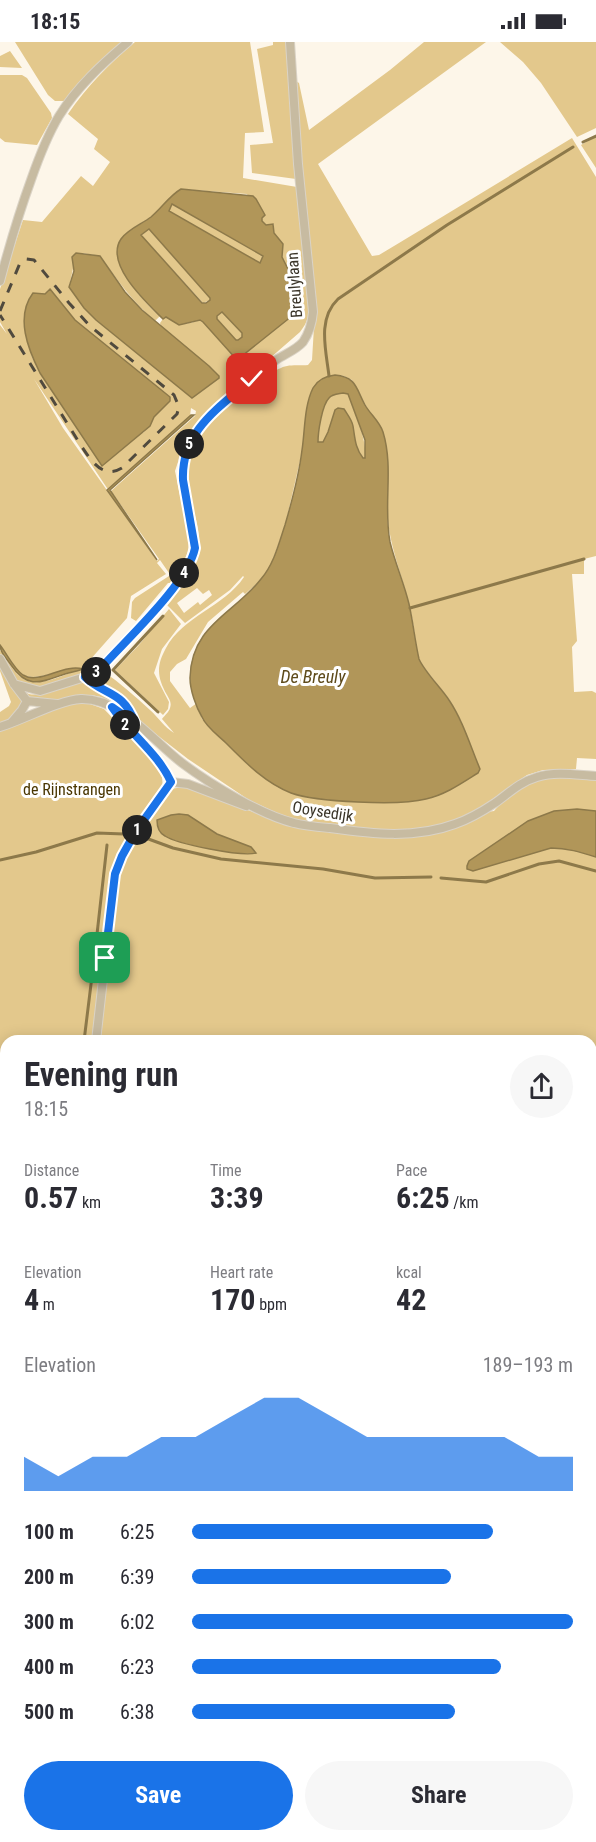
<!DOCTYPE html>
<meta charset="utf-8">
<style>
body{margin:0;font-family:"Roboto Condensed",sans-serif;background:#f7f7f7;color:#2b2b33;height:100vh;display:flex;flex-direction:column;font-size:22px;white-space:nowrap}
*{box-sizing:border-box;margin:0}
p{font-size:20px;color:#7c7c81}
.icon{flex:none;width:33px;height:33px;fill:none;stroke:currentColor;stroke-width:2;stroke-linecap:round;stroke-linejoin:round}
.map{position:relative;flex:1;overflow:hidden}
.sheet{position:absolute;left:0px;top:993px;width:597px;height:807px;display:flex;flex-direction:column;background:#fff;border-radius:18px 18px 0 0;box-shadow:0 3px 15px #0003}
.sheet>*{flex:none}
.pin{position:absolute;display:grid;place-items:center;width:51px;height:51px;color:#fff;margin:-26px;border-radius:12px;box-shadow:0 3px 9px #0006}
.km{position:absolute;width:30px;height:30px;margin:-15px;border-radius:50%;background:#222;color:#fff;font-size:16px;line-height:30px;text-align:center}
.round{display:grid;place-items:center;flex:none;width:63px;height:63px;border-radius:32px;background:#f7f7f7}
.head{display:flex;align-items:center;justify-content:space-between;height:102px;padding:0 24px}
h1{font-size:33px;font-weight:700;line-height:45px}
.stats{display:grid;grid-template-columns:repeat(3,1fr);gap:9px;height:102px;padding:6px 24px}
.stats div{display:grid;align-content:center}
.stats b{font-size:30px;font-weight:700}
.stats small{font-size:16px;font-weight:400}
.stats p{font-size:16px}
.chart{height:168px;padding:12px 24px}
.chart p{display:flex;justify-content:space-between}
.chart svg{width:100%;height:108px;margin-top:6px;fill:#1a73e8;opacity:.7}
.action{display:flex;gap:12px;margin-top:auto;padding:12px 24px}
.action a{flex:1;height:69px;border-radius:36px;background:#1a73e8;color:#fff;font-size:24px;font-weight:700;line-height:69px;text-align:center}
.action a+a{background:#f7f7f7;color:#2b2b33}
ul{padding:0 24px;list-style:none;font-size:20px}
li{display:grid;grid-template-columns:96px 72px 1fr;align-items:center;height:45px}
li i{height:15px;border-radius:8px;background:#1a73e8}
.status{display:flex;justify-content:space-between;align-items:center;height:42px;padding:0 30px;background:#fff;direction:ltr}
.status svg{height:16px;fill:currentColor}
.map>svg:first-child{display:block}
</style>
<div class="status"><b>18:15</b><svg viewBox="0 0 49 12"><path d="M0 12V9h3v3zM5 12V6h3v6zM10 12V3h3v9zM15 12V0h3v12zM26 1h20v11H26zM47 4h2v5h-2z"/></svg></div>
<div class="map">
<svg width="596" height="1800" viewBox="0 0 596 1800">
<rect width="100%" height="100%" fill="#fdf6e9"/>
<path fill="#e3c88c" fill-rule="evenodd" d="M 15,0 L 125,0 L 70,55 L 64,59 L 55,59 L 48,53 Z
M 135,0 L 250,0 L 264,90 L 245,91 L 243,136 L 297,145 L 310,260 C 309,273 308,280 300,290 L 202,375 L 187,393 L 175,429 L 189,497 C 189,510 185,521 177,532 L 178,534 L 173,541 L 168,541 L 136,579 L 131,576 L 132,560 L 135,556 L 169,534 L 169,531 L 160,518 L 157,521 L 166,532 L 131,554 L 127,576 L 89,619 L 85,631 C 65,638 33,656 15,636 C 9,629 5,620 0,612 L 0,608 C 7,617 13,631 24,637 C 40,647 66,631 82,627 C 63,623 34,644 19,630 C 12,622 6,612 0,603 L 0,283 L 7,292 L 0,280 L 0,247 L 23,178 L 42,180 L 81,134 L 93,144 L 110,120 L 94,107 L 98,97 L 68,72 C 87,44 110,21 135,0 ZM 181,147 L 247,152 L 262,176 L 262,179 L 266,183 L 273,182 L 274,183 L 274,191 L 283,202 L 282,215 L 288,227 L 292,270 L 237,318 L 203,280 L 200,278 C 184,283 180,284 165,274 L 160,281 L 161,285 L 209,324 L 219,336 L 192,356 L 96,278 L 84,266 L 69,245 L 74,222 L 82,211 L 100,214 C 117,238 133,260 155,279 L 160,274 C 144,261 108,221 120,199 C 127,187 143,181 154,173 C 163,165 172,155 181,147 ZM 50,247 L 75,278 L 170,355 L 170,359 L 154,375 L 144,390 L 136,394 L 102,424 L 40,331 L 32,315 L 25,288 L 45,252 ZM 34,337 L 109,449 L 190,374 L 191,366 L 196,369 L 195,374 L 111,449 L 159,517 L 157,519 L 63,386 Z
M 273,0 L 287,0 L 291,80 L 296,137 L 252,131 L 250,103 L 273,101 L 257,7 L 273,3 Z
M 424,0 L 486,0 L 318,122 L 372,214 L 379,213 L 399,201 L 572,96 L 596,135 L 596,514 L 584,517 L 584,532 L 572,532 L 577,599 L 572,605 L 574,650 L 592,649 L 596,651 L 596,717 L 577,716 L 576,727 L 543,728 L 527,733 L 474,770 L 441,784 L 390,790 L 297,779 L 281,773 L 249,758 L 188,717 L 117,662 L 101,655 L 91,653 L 57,658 L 29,656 L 21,647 C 24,648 26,651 29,652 C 43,656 90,636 104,630 C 120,641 135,654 150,668 C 159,676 164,685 174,691 L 162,677 C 165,673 169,670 170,666 C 172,660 169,657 167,653 C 157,635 156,624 166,606 C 183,574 224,565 244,535 L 243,534 L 230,548 L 185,581 L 167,563 C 179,546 194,528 198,507 C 203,483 187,460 187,435 C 187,422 190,407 197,395 C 207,377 261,334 281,326 C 288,322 300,324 308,323 L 312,318 L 314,285 L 317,276 L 299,104 L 296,39 L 299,41 L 309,88 L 390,28 ZM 335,333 L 344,334 L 352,338 L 372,375 L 388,453 C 384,492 400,525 409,562 C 414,580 415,599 419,617 L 422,623 L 449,657 L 461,679 L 478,731 L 447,749 L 428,757 L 386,760 L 326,757 L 247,722 L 202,677 L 197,661 L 190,666 L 170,639 L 170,630 L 177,622 L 186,617 L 208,580 L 243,550 L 245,552 L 262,537 L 270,525 L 285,484 L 302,410 ZM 197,546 L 203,552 L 209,548 L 212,553 L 200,563 L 198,560 L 184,571 L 177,561 Z
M 500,0 L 596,0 L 596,86 L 577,95 L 541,41 L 523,20 Z
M 10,9 L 22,26 L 0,25 L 0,14 Z
M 0,33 L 22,33 L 27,36 L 51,71 L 52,76 L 37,103 L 5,100 L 0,96 Z
M 596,94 L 596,126 L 581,103 Z
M 172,162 L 263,214 L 260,221 L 168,169 Z
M 149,187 L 210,256 L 210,258 L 203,261 L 140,192 Z
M 222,270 L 242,291 L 242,295 L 238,298 L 236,298 L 216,277 L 217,274 Z
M 343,351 L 348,352 C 356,374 365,392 366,416 L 363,416 C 356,407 353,396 353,384 L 335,368 L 328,390 L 323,400 L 318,400 C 318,390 322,363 329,356 C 332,352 338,352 343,351 Z
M 169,567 L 181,582 L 162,607 L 154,631 L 169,660 L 168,667 L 163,673 L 115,628 L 138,604 Z
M 0,621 L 22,660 C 20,671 10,678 0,683 L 0,670 L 9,664 L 11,660 L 0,629 Z
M 82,661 L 90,662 L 104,667 L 156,722 L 162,735 L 163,748 L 184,745 L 289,783 L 353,793 L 391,796 L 414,795 L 447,788 L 487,770 L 494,769 L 502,760 L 522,746 L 537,739 L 545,736 L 596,736 L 596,1800 L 0,1800 L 0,687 L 70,662 ZM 6,999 L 591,999 L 591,1794 L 6,1794 Z"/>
<path fill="#b19659" stroke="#8d794a" stroke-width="1.5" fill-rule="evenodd" d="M 181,147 L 253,154 L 256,157 L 265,173 L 262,176 L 262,179 L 266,183 L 273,182 L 274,191 L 283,202 L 282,215 L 288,227 L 290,239 L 292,274 L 237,318 L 203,280 L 200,278 L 179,283 L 166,275 L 163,277 C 147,261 104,222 121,197 C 128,187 142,182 151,175 C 162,166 169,154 181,147 ZM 172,162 L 263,214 L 260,221 L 169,169 ZM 149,187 L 210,256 L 210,258 L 206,261 L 202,261 L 141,193 ZM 222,270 L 242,291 L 242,295 L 238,298 L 236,298 L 217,277 L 217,274 Z
M 76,211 L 100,214 L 125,250 L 142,268 L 209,324 L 219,334 L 219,336 L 192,356 L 96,278 L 84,266 L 69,245 L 74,229 L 72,215 Z
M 50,247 L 75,278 L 170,355 L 170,359 L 154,375 L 150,384 L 102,424 L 40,331 C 28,307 15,275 33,251 L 45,252 Z
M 335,333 C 357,335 356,347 365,363 C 370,372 380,380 383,390 C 394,426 383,463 390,500 C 395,521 404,541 409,562 C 413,580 415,599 419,617 C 424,629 441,646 449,658 C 463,679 470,703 480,727 L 478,731 C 462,741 445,753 426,757 C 399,764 316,760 291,751 C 265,741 245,720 227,702 C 219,694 206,685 202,675 C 196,665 190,648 190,636 C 191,583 234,572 261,537 C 274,522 279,501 285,483 C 292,459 299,433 302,408 C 305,389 304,364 313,346 C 318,337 326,334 335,333 ZM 343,351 L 348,352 L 365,398 L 365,416 L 363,416 C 355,406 355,396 353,384 C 352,378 347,372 344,367 L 338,366 L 335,368 L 328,390 L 323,400 L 318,400 C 318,390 322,363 329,356 C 332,352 338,352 343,351 Z
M 191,373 L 194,373 L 110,448 L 157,518 L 107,448 Z
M 0,603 C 7,612 14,627 23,633 C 39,643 64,621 83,627 C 78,629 71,630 65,632 C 41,640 28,648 11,623 C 7,617 0,611 0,603 Z
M 577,767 L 596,769 L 596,815 C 580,810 567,806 551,806 L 473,829 L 467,827 L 467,824 L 469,819 L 528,779 L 554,769 Z
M 179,772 L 188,773 L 217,792 L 251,805 L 256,811 C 242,815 177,802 165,794 C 159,791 157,784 157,778 L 171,773 Z"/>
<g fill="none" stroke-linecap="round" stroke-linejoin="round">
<path stroke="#8d794a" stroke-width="3" d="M 583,100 L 596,94
M 329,334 C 326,308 317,277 338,257 L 447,183 L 573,105
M 410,566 L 584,517
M 158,670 L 113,628 L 163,574
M 143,795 L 173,806 L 221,817 L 323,827 L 375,836 L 431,835
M 0,818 L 36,810 L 97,791 L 124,792
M 441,836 L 486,840 L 539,822 L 559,819 L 596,829
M 95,910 L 107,803
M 84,999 L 94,918
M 0,1156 L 6,1158
M 591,1345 L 596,1347"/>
<g stroke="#dad3c6" stroke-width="10">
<path id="street" d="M 0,239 C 9,205 19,171 31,138 C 39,115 47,94 59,74 C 77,45 102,22 128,0
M 0,617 L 14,642 L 27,659 L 57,662
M 85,635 C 102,652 124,652 134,677
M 14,642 L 40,649 L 85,635 L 96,629 C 110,617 122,602 135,589 C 156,566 189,537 195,506 L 183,438 C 182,427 183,415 187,406 C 199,376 250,337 276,318 C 285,312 296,308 303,300 C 310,290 312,281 313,270 L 298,122 L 290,0
M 113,667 C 131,693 158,711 171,740 L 188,742 L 246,764
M 11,681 L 22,668 L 27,659
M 0,685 C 23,678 59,658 81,657 C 121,656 153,699 182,721 C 210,742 261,773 294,781 C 305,784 318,785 330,786 C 372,792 415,797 455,782 C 470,777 483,769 495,761 C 509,751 520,740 537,735 C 556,729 577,733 596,734
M 96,999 L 115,832 C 127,798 150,770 171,740
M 0,1463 L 6,1461"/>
</g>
<use href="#street" stroke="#c7bba1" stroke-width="8"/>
<path stroke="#504a3e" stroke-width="3" stroke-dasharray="10 10" stroke-linecap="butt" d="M 0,269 L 20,221 L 26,217 L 34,218 L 69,261 L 90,284 L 174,353 L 179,365 L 177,372 L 122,426 C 102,438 90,417 80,402 L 0,273"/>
</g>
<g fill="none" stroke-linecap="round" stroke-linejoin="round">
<g stroke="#fff" stroke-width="12">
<path id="route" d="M 105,916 L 115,832 L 122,814 L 136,789 L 171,740 C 158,711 130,692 112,665 L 135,681 C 123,648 105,654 85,635 L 96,629 L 103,624 C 128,596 188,541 195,506 L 183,438 C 181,389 219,366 252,337"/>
</g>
<use href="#route" stroke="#1a73e8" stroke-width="8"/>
</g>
<g text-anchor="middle" stroke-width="6" stroke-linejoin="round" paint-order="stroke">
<g font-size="16" fill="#3a3428" stroke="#fff">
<text transform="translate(294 243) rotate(-94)" y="6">Breulylaan</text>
<text transform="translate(323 769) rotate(9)" y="6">Ooysedijk</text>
</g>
<g font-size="16" fill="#493601" stroke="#fff">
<text x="72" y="753">de Rijnstrangen</text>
</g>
<g font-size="18" font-style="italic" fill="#5e4a1a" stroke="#fff">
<text x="313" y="641">De Breuly</text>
</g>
</g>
</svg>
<div class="pin" style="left:105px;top:916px;background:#1e9e55"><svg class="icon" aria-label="arrive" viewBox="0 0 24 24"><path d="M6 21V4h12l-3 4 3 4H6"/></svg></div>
<div class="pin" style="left:252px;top:337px;background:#d93025"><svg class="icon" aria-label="check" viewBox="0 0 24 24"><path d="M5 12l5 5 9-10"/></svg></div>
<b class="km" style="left:137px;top:788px">1</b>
<b class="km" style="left:125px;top:683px">2</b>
<b class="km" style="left:96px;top:630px">3</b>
<b class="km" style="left:184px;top:531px">4</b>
<b class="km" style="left:189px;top:402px">5</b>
<section class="sheet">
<div class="head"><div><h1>Evening run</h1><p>18:15</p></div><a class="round"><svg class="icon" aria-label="share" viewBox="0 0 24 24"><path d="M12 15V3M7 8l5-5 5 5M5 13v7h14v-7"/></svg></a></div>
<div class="stats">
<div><p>Distance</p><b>0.57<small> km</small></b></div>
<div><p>Time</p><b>3:39</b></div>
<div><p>Pace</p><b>6:25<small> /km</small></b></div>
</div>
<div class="stats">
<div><p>Elevation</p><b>4<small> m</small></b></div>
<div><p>Heart rate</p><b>170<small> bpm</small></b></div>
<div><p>kcal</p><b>42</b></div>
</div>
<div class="chart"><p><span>Elevation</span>189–193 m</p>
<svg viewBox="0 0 160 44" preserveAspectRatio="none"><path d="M0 44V30L10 38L20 30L30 30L40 22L50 22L60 14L70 6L80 6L90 14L100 22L110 22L120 22L130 22L140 22L150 30L160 30V44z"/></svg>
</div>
<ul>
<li><b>100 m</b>6:25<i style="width:79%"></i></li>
<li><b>200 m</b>6:39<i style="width:68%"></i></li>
<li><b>300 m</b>6:02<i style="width:100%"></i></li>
<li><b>400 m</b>6:23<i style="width:81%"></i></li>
<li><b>500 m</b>6:38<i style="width:69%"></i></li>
</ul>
<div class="action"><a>Save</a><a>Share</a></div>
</section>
</div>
